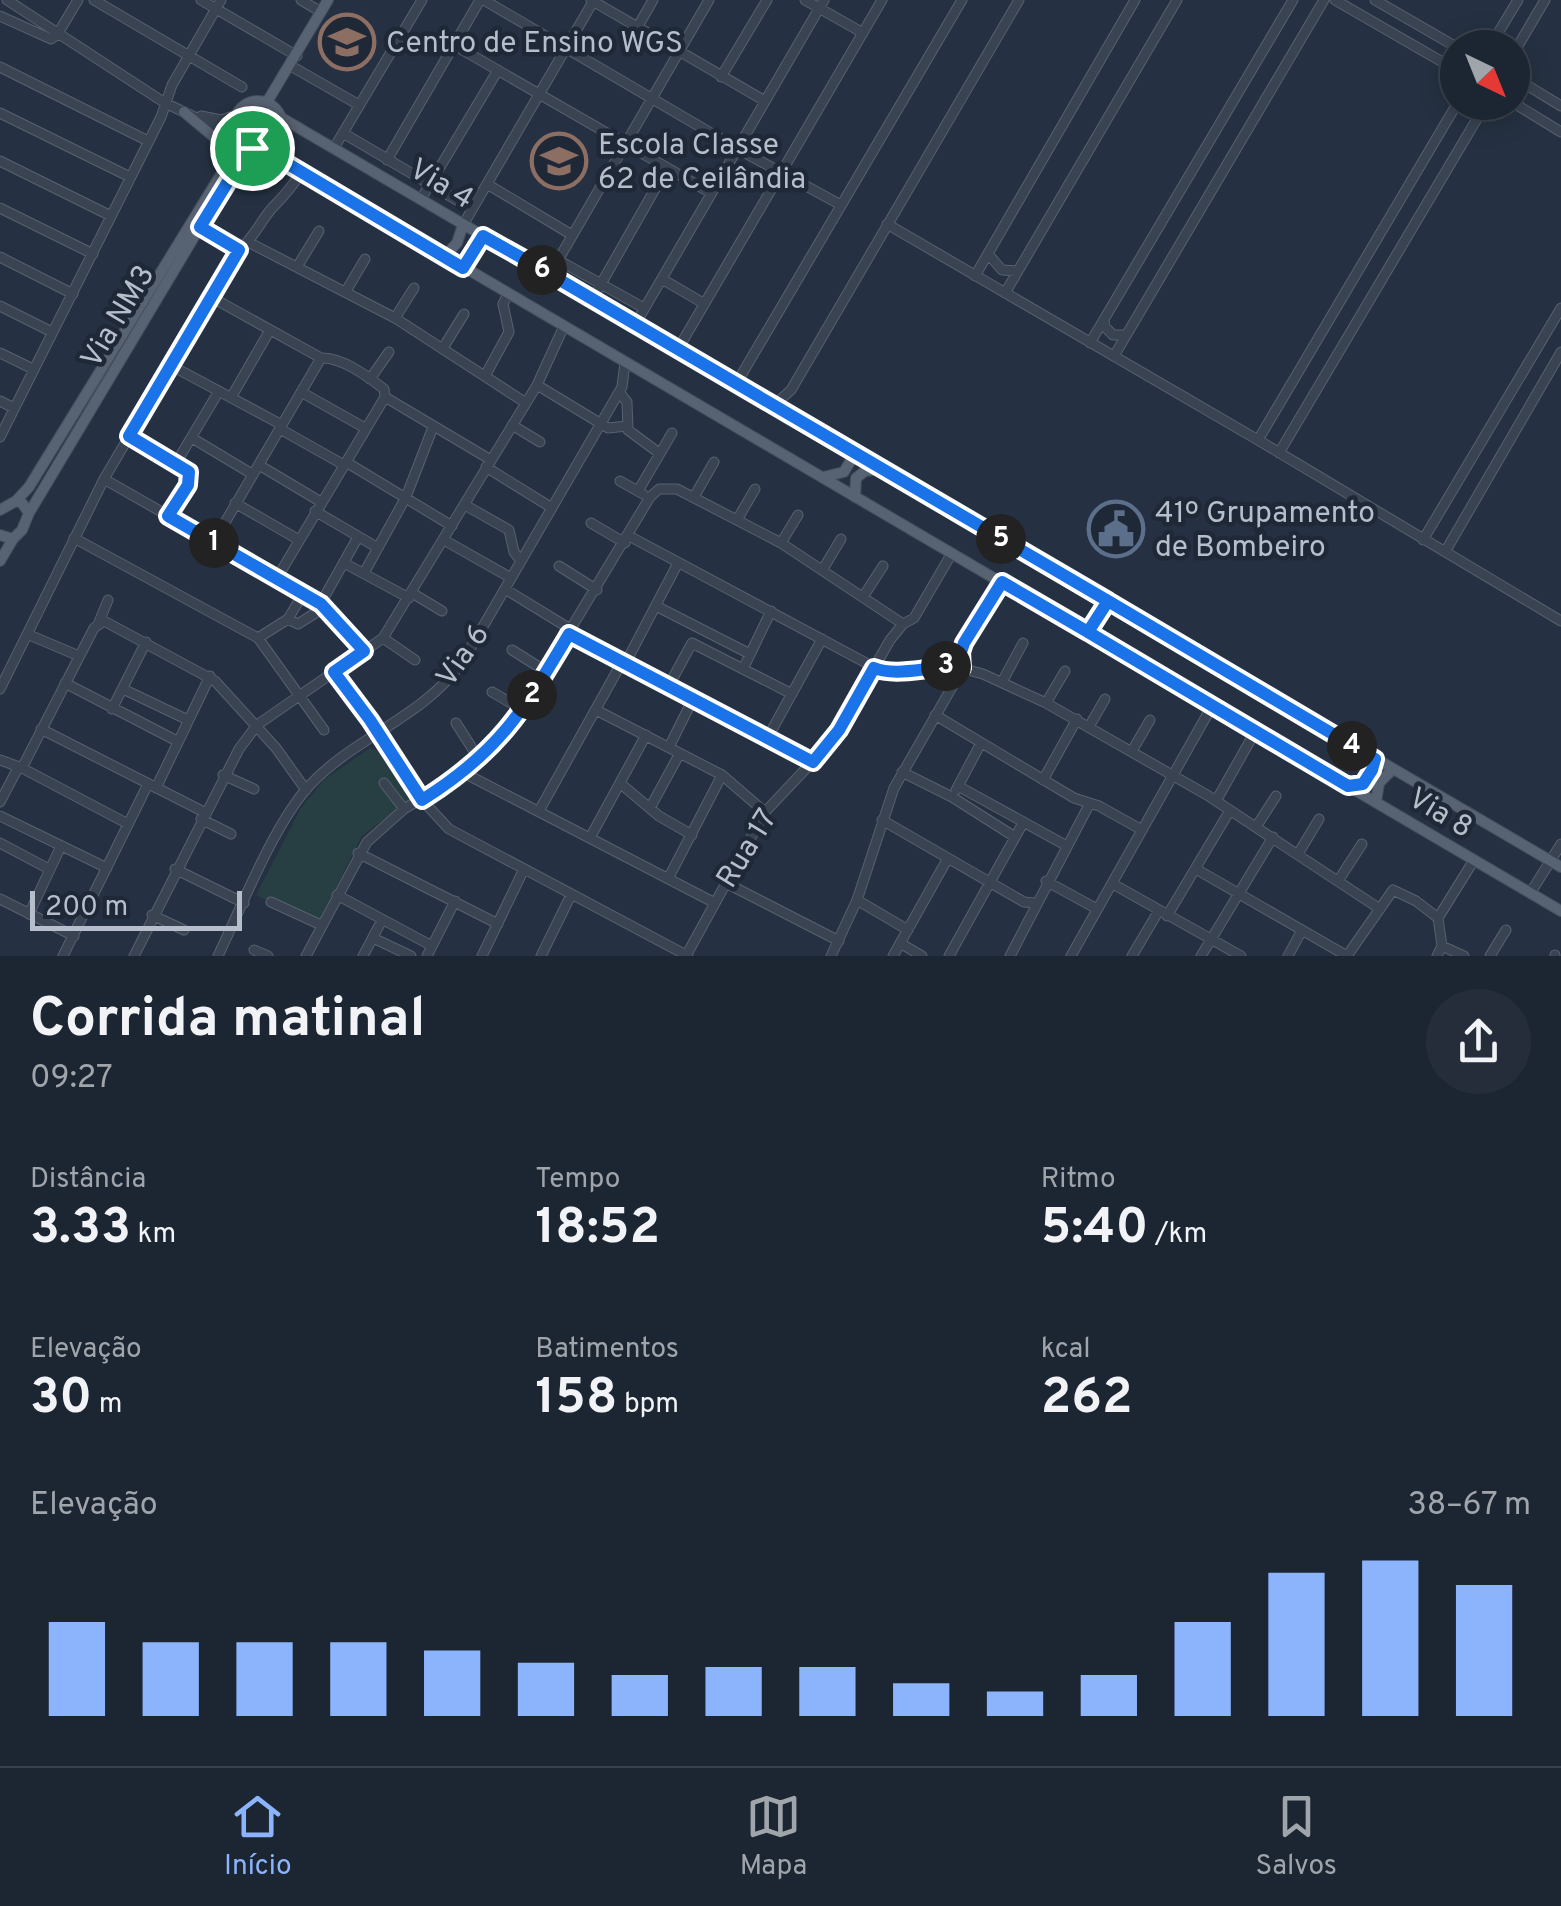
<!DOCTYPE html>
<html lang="pt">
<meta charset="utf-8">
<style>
body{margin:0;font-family:Overpass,sans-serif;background:#252d3a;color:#f1f3f6;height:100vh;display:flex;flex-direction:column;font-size:38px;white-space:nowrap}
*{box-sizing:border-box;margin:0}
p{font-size:32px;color:#a0a5ac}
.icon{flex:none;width:55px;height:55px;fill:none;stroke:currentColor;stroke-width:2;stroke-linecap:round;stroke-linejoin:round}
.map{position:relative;height:956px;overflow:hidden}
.panel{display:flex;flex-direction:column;background:#1c2532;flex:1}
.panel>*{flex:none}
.needle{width:65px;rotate:137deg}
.controls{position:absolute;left:1440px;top:30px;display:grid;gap:20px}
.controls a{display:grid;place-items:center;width:90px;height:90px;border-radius:50%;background:#1c2532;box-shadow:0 5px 25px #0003,0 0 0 2px #3a424d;font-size:50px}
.scale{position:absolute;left:30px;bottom:25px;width:212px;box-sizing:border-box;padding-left:10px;border:5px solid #b6becc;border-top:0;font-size:28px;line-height:35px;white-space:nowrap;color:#b6becc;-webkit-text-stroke:8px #1e2837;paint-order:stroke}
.pin{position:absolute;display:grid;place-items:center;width:85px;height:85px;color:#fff;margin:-42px;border:5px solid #fff;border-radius:50%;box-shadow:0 2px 10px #0007}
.km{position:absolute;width:50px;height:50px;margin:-25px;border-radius:50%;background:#222;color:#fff;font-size:28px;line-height:50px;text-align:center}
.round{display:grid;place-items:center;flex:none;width:105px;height:105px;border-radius:52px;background:#252d3a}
.summary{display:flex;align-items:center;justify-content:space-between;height:170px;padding:0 30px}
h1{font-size:55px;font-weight:700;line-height:75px}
.stats{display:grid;grid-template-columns:repeat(3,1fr);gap:15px;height:170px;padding:10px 30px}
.stats div{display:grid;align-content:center}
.stats b{font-size:50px;font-weight:700}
.stats small{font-size:28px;font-weight:400}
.stats p{font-size:28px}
.chart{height:280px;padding:20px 30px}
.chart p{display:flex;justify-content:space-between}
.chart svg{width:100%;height:180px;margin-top:10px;stroke:#8bb4fc;stroke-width:6}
.dock{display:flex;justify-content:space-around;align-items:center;height:140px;border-top:2px solid #3a424d;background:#1c2532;font-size:28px;color:#a0a5ac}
.dock a{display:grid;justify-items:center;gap:5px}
.dock .active{color:#8bb4fc}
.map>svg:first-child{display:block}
</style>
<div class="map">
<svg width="1561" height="956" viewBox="0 0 1561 956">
<rect width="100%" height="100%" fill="#253142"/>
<path fill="#273f43" d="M239 124a18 18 0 1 1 36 0a18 18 0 1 1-36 0Z
M 370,748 L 378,751 L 413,797 L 362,836 L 318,923 L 256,895 L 301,808 L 325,779 Z"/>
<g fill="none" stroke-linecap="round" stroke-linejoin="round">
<g stroke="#57616f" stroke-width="11">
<path id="minor" d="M 7,0 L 165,103 L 237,137
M 94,0 L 242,87
M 201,0 L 297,56
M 301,0 L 321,12
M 484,0 L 738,149 L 841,205
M 591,0 L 765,101
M 805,0 L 863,33
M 1335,0 L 1458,71
M 1375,0 L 1458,48
M 0,16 L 51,39 L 57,35 L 78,0
M 637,28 L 653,0
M 454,45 L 711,193
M 1489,48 L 1518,0
M 1512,56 L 1545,0
M 291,66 L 359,105
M 0,67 L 148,141
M 1512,76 L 1561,106
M 721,77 L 767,0
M 1512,102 L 1561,132
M 0,113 L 130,177
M 201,116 L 221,120 L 236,115
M 343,133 L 472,209
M 334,148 L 422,0
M 387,160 L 480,0
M 0,161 L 111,216
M 487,184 L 572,235
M 421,199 L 498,70
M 0,208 L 93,254
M 887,224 L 1258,440 L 1561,621
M 463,225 L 594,0
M 200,227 L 239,250
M 250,243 L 395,318 L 526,403
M 988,254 L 1002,270 L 1018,271
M 0,257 L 73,294
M 558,260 L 644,308
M 297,267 L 319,231
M 550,274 L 709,0
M 975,276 L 1135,0
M 662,279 L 703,303
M 346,291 L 365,259
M 1005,293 L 1177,0
M 211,297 L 321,358 C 342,357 367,376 384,389 L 385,397 L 491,460
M 593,298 L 667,168
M 0,306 L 52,332
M 395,318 L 414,288
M 1104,320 L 1105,327 L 1113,335 L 1126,335
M 636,323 L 824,0
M 1090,343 L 1293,0
M 443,348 L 464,314
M 678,349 L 882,0
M 0,353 L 33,369
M 1114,356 L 1324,0
M 170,365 L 282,425
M 485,376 L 509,332 L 503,304 L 508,294
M 370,379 L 389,352
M 736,384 L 962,0
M 537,385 L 608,428 L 627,426
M 301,392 L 365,428
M 619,392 L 627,402 L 628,430 L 659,453
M 232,396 L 270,330
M 0,401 L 14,408
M 773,406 L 791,390 L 1019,0
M 512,425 L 540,442
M 280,429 L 344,465
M 129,436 L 189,472 L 187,485 L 168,516
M 0,437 L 161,117 L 172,85 L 221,0
M 192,438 L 252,474
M 1258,440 L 1458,102
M 1279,453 L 1487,102
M 346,462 L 452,526
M 176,463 L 219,391
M 259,465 L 321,502
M 486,467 L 552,508
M 104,479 L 321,603 L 364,651
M 620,481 L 643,494
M 638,491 L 672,433
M 694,497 L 714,462
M 235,503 L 299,540
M 465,505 L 509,530 L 514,552 L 521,561
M 315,511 L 378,548
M 737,520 L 755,489
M 591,523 L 625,543
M 629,536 L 881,671 L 942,666 L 961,668 L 983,674 L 1046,703 L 1207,795 L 1380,909
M 74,538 L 258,638 L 324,730
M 444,540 L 511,578
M 1423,540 L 1561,308
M 213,543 L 321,358
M 781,543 L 798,515
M 1445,552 L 1561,352
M 344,563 L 409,598
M 559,566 L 597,590
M 823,569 L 841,539
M 364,573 L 406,497 L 433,427
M 277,578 L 385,397
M 505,589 L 572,630
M 412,593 L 442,611
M 863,597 L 883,566
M 321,603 L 358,537
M 656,606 L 750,654
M 288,619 L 298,624 L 325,607
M 99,622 L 108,600
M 27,634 L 79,656
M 569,634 L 813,762
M 258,638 L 288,619 L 303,594
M 383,638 L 415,660
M 512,650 L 547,672
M 625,664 L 678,563
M 743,669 L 771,611
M 334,672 L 370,720 L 422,800 L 449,829 L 688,956
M 1002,682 L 1023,643
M 65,683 L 177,741
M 668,687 L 692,643 L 792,694
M 0,689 L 104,479 L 239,250 C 257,235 260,220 275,205 C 285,195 293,185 301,173
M 123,689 L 188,720
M 492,692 L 523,710
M 1046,703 L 1065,671
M 112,709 L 146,642
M 596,710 L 722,775 L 765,812
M 935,715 L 1074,798 L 1099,806 L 1142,830
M 456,723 L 479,759
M 1090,725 L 1105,699
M 41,729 L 204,812
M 768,737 L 822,639
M 669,747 L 693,699
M 1132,751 L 1150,720
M 0,760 L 22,768 L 128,824
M 22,768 L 94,628 L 104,621 L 215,681 L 276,748 L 306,790
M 902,772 L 952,797 L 1015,837
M 464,773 L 713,902
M 223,775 L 254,789
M 1043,780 L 1077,719
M 384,783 L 404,809
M 621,784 L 659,816 L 692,835
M 958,786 L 1067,846
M 156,788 L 210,676
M 956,790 L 981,743
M 1216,801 L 1255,732
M 0,802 L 18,768
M 650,808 L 680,753
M 539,811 L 622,662
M 0,816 L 107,868
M 201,819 L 231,834
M 882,820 L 1024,902 L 1035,903
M 1256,827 L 1276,796
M 591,836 L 646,735
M 0,843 L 49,869
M 358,853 L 498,924
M 1298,854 L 1319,819
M 175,869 L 244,903
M 1196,869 L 1347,956
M 669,877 L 722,775
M 1046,881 L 1097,909
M 1338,881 L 1362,844
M 724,882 L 839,941
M 1113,884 L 1241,956
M 1531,892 L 1561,844
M 337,895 L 432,946
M 0,899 L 74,936
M 857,900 L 908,930
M 271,902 L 321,925
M 29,914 L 61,846
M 152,915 L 184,930
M 1167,916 L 1229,812
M 373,938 L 411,956
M 900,943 L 922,956
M 1442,946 L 1464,956
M 254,950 L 268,956
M 63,956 L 148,784
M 134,956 L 239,749 L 257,725 L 383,638 L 537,385 L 564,326
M 218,956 C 241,908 274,824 309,786 C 354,737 423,718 463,661 L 622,387 L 625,362
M 306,956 L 367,842 L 404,809 L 464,773 L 511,728 L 650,497 L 659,489 L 677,489 L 781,543 L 903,624
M 363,956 L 382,920
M 427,956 L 455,901
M 482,956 L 524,869
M 541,956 L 571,895
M 686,956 L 765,812 L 832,741 L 890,640 L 903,624 L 914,618 L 952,553
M 831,956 L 857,900 L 894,788 L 959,675 L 965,643 L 1002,582
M 893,956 L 948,858
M 949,956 L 1023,823
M 1010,956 L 1089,805
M 1071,956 L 1212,706
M 1132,956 L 1158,912
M 1201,956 L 1273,837
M 1288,956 L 1302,930
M 1347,956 L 1393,890 L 1416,901 L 1438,918
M 1437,956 L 1442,946 L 1438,918 L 1474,860
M 1490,956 L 1506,930
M 1555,956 L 1555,955"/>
</g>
<g stroke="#434c5b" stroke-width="12">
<path id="major" d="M234 125a24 24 0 1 1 48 0a24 24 0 1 1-48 0Z
M 267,102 L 328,0
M 184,112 L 233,153
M 280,117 L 1561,867
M 261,148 L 1561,911
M 445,256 L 457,243 L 463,225
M 463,267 L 483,237
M 823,477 L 844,472 L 851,460 L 850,452
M 855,497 L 856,478 L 865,471 L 879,469
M 16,501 L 29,487 L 228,163 L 237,137
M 0,510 L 16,501 L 22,503 L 29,513
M 0,535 L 13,539 L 22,530 L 29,513 L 200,227 L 240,162 L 252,148
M 0,561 L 13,539
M 1088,632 L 1108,601
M 1349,786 L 1363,783 L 1372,770 L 1375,759
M 1376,802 L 1379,783 L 1393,769"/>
</g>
<use href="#minor" stroke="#394352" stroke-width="9"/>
<use href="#major" stroke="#576272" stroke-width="10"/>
</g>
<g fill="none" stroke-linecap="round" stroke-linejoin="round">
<g stroke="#fff" stroke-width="20">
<path id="route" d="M 252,148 L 240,162 L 200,227 L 239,250 L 129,436 L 189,472 L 188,485 L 168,516 L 321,604 L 364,651 L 334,672 L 370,720 L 422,800 C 500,751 523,711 569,634 L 813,762 L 839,730 L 874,668 C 899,678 934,664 962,668 L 961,652 L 964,643 L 1002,582 L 1088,632 L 1108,601 L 1375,759 L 1372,770 L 1363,784 L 1348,786 L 1098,638 L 1088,632 L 1108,601 L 524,259 L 483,236 L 463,268 L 261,148 L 252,148"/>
</g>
<use href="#route" stroke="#1a73e8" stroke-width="12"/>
</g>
<defs>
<g id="school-ring" transform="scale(2.875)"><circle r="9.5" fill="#1e2837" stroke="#8d6e63" stroke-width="1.5"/><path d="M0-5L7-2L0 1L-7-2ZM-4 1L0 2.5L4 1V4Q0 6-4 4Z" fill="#8d6e63"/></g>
<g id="civic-ring" transform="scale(2.875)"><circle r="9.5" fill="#1e2837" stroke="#5c6f8a" stroke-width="1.5"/><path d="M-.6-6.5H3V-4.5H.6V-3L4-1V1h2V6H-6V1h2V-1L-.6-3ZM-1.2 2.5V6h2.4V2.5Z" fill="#5c6f8a"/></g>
</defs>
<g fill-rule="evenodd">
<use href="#school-ring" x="347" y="42"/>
<use href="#school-ring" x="559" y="161"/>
<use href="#civic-ring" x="1116" y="529"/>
</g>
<g text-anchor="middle" stroke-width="9" stroke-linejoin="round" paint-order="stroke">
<g font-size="30" fill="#b6becc" stroke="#1e2837" text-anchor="start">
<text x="386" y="52">Centro de Ensino WGS</text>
<text x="598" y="154">Escola Classe<tspan x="598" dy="34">62 de Ceilândia</tspan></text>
<text x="1155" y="522">41º Grupamento<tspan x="1155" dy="34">de Bombeiro</tspan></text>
</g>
<g font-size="30" fill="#b6becc" stroke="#1e2837">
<text transform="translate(442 183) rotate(31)" y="10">Via 4</text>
<text transform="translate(117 316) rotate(-59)" y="10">Via NM3</text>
<text transform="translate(462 655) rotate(-55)" y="10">Via 6</text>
<text transform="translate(1441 812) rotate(31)" y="10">Via 8</text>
<text transform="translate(746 848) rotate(-58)" y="10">Rua 17</text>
</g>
</g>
</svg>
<div class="controls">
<a><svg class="needle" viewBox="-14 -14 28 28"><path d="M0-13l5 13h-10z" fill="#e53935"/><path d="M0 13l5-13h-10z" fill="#a0a5ac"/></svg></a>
</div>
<div class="scale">200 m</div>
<div class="pin" style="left:252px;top:148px;background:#1e9e55"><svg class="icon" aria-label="arrive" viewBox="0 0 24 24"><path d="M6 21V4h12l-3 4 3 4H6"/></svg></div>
<b class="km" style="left:214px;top:543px">1</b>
<b class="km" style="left:532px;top:695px">2</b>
<b class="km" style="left:946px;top:666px">3</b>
<b class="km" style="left:1352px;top:746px">4</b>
<b class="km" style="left:1001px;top:539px">5</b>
<b class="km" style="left:542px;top:270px">6</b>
</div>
<section class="panel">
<div class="summary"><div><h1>Corrida matinal</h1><p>09:27</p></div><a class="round"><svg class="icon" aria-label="share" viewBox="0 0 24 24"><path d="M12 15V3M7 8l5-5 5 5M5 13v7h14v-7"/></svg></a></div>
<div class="stats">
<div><p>Distância</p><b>3.33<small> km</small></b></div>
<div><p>Tempo</p><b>18:52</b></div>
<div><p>Ritmo</p><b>5:40<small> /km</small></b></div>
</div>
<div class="stats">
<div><p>Elevação</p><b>30<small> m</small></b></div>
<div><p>Batimentos</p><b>158<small> bpm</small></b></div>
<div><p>kcal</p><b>262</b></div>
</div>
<div class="chart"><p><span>Elevação</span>38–67 m</p>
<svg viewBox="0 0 160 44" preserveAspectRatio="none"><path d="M5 44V21M15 44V26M25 44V26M35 44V26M45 44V28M55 44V31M65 44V34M75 44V32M85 44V32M95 44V36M105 44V38M115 44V34M125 44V21M135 44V9M145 44V6M155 44V12"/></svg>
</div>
</section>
<nav class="dock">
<a class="active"><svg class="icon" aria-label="home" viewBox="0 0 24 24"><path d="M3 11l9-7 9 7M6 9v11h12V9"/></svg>Início</a>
<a><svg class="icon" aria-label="map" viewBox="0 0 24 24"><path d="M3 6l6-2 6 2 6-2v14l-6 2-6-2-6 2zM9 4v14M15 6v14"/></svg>Mapa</a>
<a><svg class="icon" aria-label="saved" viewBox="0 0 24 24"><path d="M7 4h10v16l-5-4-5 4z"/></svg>Salvos</a>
</nav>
